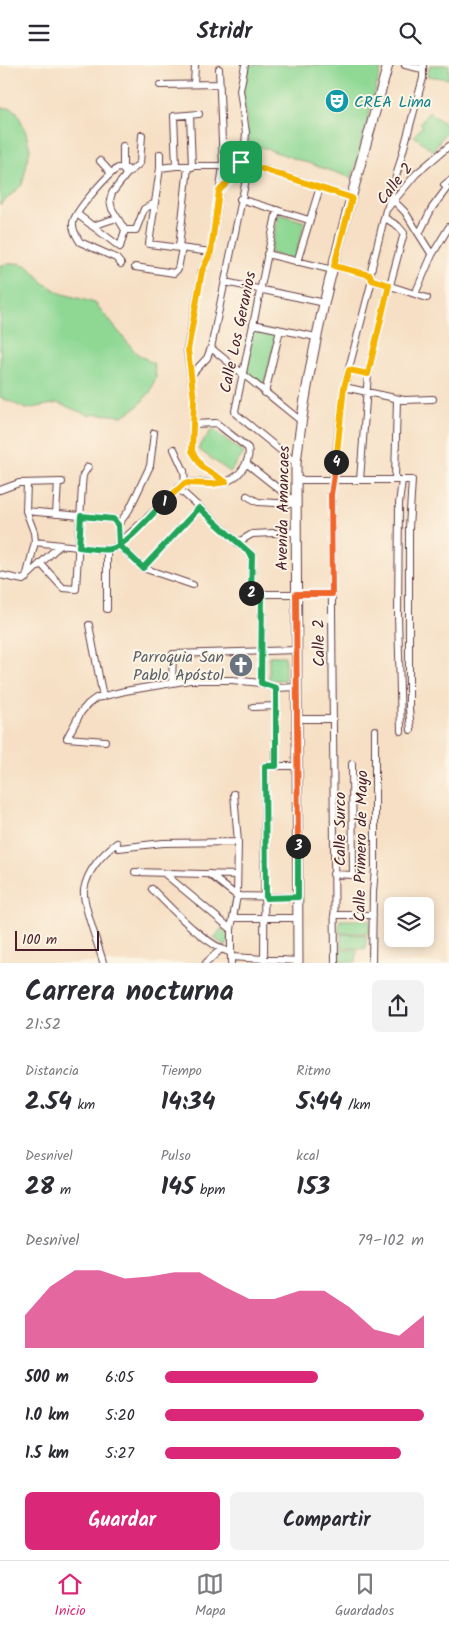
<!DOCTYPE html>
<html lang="es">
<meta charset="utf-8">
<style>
body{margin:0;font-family:Kalam,sans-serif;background:#f2f2f3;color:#2b2b33;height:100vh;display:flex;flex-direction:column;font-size:19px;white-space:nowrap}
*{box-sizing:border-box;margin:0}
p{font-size:16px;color:#7c7c81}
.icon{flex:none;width:28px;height:28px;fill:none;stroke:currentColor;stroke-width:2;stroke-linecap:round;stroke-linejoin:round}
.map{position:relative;height:898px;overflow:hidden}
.panel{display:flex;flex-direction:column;background:#fff;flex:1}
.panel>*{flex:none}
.controls{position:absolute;left:384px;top:832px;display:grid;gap:10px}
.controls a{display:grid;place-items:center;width:50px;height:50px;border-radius:8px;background:#fff;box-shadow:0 2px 12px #0003;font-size:25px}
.scale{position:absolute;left:15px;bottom:12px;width:84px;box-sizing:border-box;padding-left:5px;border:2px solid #4a1f2b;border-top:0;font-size:14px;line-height:18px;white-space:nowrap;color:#4a1f2b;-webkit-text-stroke:4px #fcf5e5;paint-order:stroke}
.pin{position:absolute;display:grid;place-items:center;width:42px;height:42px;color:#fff;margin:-21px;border-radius:10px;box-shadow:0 2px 8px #0006}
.km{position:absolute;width:25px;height:25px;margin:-12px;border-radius:50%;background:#222;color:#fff;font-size:14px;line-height:25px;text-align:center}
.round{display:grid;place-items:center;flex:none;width:52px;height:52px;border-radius:8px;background:#f2f2f3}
.head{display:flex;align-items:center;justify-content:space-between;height:85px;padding:0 25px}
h1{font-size:28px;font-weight:600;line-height:38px}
.figures{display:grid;grid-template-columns:repeat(3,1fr);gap:8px;height:85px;padding:5px 25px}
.figures div{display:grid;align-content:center}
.figures b{font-size:25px;font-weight:600}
.figures small{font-size:14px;font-weight:400}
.figures p{font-size:14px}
.chart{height:140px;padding:10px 25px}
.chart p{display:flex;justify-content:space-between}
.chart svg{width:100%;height:90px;margin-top:5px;fill:#db2777;opacity:.7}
.primary-button{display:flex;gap:10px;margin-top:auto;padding:10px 25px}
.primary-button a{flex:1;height:58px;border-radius:8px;background:#db2777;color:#fff;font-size:20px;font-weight:600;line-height:58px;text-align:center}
.primary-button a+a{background:#f2f2f3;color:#2b2b33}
ul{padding:0 25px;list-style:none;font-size:16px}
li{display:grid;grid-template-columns:80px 60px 1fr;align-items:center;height:38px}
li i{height:12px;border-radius:6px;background:#db2777}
header{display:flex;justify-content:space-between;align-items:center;height:65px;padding:0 25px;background:#fff;font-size:22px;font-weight:600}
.menu{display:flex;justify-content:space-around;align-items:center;height:70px;border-top:1px solid #e1e1e2;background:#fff;font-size:14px;color:#7c7c81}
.menu a{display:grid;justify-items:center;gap:2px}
.menu .on{color:#db2777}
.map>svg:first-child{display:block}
</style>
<header><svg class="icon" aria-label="menu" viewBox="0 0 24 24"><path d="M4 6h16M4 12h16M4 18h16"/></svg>Stridr<svg class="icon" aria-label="search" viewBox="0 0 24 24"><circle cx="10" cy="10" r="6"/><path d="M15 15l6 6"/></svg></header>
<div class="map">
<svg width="449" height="898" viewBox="0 0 449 898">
<rect width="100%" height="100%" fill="#fcf5e5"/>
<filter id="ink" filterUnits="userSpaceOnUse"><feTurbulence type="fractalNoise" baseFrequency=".02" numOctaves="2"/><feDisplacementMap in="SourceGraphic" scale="10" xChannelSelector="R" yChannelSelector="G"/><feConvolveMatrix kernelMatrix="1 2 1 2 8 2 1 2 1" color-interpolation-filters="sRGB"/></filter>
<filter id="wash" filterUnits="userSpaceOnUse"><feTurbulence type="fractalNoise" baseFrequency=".0096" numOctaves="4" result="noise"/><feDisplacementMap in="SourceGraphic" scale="20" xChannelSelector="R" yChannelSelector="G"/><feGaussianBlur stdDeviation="1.12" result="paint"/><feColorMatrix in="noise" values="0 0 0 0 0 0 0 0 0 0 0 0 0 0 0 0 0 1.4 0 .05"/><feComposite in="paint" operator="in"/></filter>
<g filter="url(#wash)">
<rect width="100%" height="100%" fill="#f6dfc4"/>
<path fill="#8ed894" stroke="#6c7c60" d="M 248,0 L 382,0 L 352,113 L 249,78 L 243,24 Z
M 430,0 L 449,0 L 449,14 L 427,11 Z
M 0,43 L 11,43 L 17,47 L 25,65 L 30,84 L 22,120 L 0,140 Z
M 429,47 L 449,62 L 433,86 L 414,71 L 423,60 L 420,58 Z
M 279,149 L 305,157 L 294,194 L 270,188 Z
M 18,198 L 28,201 L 44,218 L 60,228 L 95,238 L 136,288 L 154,299 L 156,312 L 151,326 L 138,341 L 123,351 L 98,349 L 88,350 L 58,338 L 26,344 L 0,332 L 0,200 Z
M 254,263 L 277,267 L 263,323 L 245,309 Z
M 212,364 L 244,388 L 230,407 L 198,384 Z
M 269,591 L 285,591 L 285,615 L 269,615 Z
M 340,855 L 369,855 L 369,868 L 339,868 Z
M 222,863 L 230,874 L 226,882 L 214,873 Z
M 341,869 L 366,870 L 366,884 L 341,882 Z
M 341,884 L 357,885 L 356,897 L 341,897 Z"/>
</g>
<g filter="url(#ink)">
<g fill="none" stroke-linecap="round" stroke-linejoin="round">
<g stroke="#643c42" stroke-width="8">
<path id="street" d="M 405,0 L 422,4
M 219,4 L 223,101 L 211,187 L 202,205 L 187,285 L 194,335 L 192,386 L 202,402 L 226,417
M 194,19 L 195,0
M 160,20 L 220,19
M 190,50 L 192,102
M 123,81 L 123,104 L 127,104
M 160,89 L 160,103 L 149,179 L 211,187
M 100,96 L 111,108
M 245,98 L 352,133
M 176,101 L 174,51 L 199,49
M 160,103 L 176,101 L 223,101
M 126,110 L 140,98 L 142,70
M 444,120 L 449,116
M 220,125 L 239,104 L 245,79 L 246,68 L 240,25 L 245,0
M 240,134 L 309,155
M 394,136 L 405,147 L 432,190 L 449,162
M 388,141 L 423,13 L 423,0
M 277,145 L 235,346 L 236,349 L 296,398
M 77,149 L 120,182 L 125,165
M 385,153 L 398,161 L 404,168 L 390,220
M 92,161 L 117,153
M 419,169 L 432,143 L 447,123
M 179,182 L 188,102
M 267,189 L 333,205
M 297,197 L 320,122
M 121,199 L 116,193 L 80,177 C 77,172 72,165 73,158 C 74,147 108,109 118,103 L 123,104 L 126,110 L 112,128 L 110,135 L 112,144 L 125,165 L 136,165 L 144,144 L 155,138
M 334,201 L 370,210
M 135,202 L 174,208 L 178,204 L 182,183
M 372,215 L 427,233
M 225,217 L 325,238
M 415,229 L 432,190
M 253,259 L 316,272
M 211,283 L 301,356
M 349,305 L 368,309
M 192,309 L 207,293 L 211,283 L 249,100
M 344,322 L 404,335 L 433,334
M 265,328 L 280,265
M 154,368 L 150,401 L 129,445 L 118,460 L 119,480 L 143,503 L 193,520
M 174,384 L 184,406 L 185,418
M 246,398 L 294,436
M 395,414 L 397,334
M 295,415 L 412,415 L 409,463 L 409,644 L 411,665
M 360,415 L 368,309 L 389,220
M 178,423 L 252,490 L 251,529 L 332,529
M 0,425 L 19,418 L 62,417
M 247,431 L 258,437 L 294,439
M 26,446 L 113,454 L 118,460
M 56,449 L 58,417
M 35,477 L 103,485 L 114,483 L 185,418 C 208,415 229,426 244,402 C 247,397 250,390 248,383 L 216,358 L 193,359
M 237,478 L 252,469 L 295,467
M 107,485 L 107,544
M 41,499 L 63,523 L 76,524 L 82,421 L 83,410 L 88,402
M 143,503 L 199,443
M 0,510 L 23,515 L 60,480
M 26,513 L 35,477 L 34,467 L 26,446 L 27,418
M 89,560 L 103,632
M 172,617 L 173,589 L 297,585
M 261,618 L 262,529
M 276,623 L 276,701
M 253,642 L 276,641
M 297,654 L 333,654
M 401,666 L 398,550 L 399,439 L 402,415
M 105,676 L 67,673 L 81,647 L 88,639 L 96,633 L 125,626 L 190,615 L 232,615 L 261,618 L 276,623 L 297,622
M 119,783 L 163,778 L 238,777
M 135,807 L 237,810
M 165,809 L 231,864
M 209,809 L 237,831 L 298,832
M 333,809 L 353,810 L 352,699
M 152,824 C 173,845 203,878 231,888
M 334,850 L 373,850
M 233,853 L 298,853
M 231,892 L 297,896
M 103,897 C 99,882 82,838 84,825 C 87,806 102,789 117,778
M 206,898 L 221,884
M 231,898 L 231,864 L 237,831 L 238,777 L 234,729
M 264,898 L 265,701 L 297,701
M 335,898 L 331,430 L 344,322 L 372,215 L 370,210 L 386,145 L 416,109 L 449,81
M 372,898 L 373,827 L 375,804 L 375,665"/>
</g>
<g stroke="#643c42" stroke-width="11">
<path id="secondary" d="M 298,898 L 296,398 C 311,262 352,131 388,0"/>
</g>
<use href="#street" stroke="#fff" stroke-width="6"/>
<use href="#secondary" stroke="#fff" stroke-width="9"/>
</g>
</g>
<g fill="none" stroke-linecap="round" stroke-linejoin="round" filter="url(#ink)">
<g stroke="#fff" stroke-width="10">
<path id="split-1" d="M 164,437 L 185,418 L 212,419 L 226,417 L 202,402 L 192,386 L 194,335 L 188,285 L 202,206 L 211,187 L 219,126 L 235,110 L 241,97"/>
</g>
<g stroke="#fff" stroke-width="10">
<path id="split-2" d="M 164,437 C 152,449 126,481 111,484 C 100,486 89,483 79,482 L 81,451 L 113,454 L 118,460 L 119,480 L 143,503 L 199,443 L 252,490 L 251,528"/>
</g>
<g stroke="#fff" stroke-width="10">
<path id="split-3" d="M 251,528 L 262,529 L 261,618 L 276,623 L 276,701 L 265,701 L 266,833 L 298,832 L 298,781"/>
</g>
<g stroke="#fff" stroke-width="10">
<path id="split-4" d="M 298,781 L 296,529 L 332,529 L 331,430 L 336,397"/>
</g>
<g stroke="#fff" stroke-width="10">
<path id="split-5" d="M 241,97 L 352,133 L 334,201 L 370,210 L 372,215 L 389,220 L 368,309 L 349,305 L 344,322 L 336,397"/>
</g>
<use href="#split-1" stroke="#f5b400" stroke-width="6"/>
<use href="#split-2" stroke="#22a559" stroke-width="6"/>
<use href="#split-3" stroke="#22a559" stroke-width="6"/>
<use href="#split-4" stroke="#f0652b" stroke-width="6"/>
<use href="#split-5" stroke="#f5b400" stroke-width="6"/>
</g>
<defs>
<g id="theatre-disc" transform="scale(1.25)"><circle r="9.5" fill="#0f9aa8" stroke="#fcf5e5"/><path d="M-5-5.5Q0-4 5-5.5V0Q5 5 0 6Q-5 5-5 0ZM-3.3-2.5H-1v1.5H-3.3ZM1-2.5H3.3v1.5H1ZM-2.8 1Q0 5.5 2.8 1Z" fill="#fff"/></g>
<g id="church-disc" transform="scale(1.25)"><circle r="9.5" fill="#6b7280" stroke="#fcf5e5"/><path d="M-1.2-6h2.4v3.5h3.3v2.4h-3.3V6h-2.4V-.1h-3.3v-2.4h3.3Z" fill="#fff"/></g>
</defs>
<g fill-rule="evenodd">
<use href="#theatre-disc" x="337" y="36"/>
<use href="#church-disc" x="241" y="600"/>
</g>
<g text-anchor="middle" stroke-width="4" stroke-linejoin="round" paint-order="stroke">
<g font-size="16" fill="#0d838f" stroke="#fcf5e5" text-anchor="start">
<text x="354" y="42">CREA Lima</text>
</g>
<g font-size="16" fill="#4a1f2b" stroke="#fcf5e5">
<text transform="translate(394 118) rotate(-52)" y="6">Calle 2</text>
<text transform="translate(237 267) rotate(-78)" y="6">Calle Los Geranios</text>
<text transform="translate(282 443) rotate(-89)" y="6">Avenida Amancaes</text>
<text transform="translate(318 578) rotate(-91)" y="6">Calle 2</text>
<text transform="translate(339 764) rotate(-90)" y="6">Calle Surco</text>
<text transform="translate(360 781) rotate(-89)" y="6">Calle Primero de Mayo</text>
</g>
<g font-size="16" fill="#5b616d" stroke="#fcf5e5" text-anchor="end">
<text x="224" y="597">Parroquia San<tspan x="224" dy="18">Pablo Apóstol</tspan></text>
</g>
</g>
</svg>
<div class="controls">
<a><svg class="icon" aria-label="layers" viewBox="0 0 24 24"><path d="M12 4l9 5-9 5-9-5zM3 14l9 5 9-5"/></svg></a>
</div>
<div class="scale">100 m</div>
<div class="pin" style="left:241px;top:97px;background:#1e9e55"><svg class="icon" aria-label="arrive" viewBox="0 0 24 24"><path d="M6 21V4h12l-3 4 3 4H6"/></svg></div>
<b class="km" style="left:164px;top:437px">1</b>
<b class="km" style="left:251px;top:528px">2</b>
<b class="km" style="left:298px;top:781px">3</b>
<b class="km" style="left:336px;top:397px">4</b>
</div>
<section class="panel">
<div class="head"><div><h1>Carrera nocturna</h1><p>21:52</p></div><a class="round"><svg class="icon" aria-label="share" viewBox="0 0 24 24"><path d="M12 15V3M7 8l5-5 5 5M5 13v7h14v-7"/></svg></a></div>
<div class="figures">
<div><p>Distancia</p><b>2.54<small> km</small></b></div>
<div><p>Tiempo</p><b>14:34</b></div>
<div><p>Ritmo</p><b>5:44<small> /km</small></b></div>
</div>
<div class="figures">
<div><p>Desnivel</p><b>28<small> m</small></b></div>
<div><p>Pulso</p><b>145<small> bpm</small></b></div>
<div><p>kcal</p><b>153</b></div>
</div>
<div class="chart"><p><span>Desnivel</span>79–102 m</p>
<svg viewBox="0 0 160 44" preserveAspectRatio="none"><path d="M0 44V28L10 14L20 6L30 6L40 10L50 9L60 7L70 7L80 14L90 20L100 20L110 16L120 16L130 24L140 35L150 38L160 28V44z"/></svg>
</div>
<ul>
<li><b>500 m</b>6:05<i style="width:59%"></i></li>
<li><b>1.0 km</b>5:20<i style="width:100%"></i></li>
<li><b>1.5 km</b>5:27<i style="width:91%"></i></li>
</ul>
<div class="primary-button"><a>Guardar</a><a>Compartir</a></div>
</section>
<nav class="menu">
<a class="on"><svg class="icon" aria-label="home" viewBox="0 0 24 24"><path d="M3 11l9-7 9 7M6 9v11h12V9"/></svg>Inicio</a>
<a><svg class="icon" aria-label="map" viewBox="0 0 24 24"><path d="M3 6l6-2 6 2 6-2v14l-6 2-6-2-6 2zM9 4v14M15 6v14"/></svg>Mapa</a>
<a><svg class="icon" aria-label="saved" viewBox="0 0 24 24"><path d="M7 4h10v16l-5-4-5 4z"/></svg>Guardados</a>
</nav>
